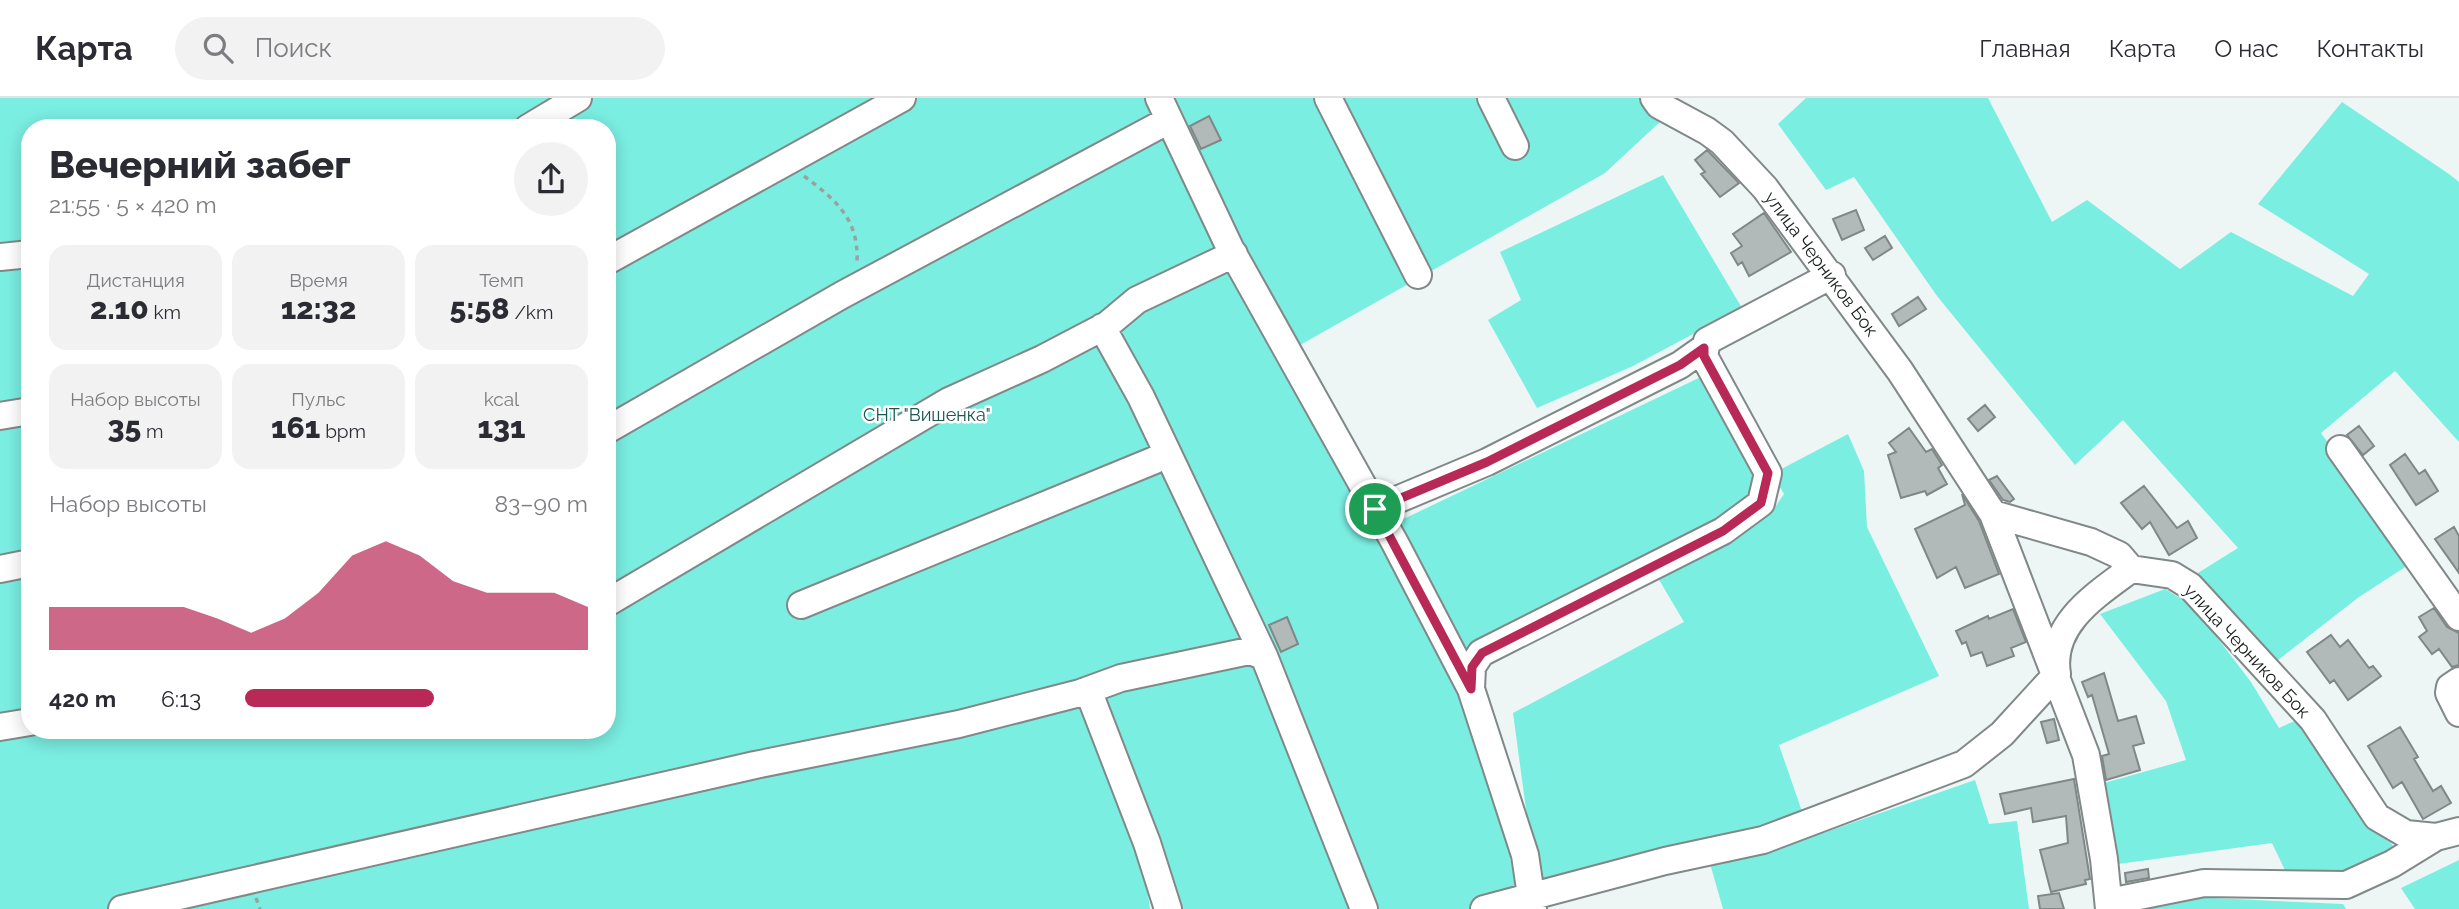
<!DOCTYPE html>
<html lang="ru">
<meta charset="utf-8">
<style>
body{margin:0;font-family:Raleway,sans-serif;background:#f2f2f3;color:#2b2b33;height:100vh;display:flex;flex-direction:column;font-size:26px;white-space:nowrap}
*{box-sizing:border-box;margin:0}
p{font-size:23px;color:#7c7c81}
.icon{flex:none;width:38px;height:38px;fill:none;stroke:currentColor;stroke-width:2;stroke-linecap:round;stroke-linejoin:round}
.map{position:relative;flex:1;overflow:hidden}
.drawer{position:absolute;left:21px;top:21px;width:595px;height:620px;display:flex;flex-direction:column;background:#fff;border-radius:28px;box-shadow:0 4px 18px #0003}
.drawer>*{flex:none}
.pin{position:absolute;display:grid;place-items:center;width:60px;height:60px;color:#fff;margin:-30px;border:4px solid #fff;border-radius:50%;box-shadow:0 2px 7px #0007}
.round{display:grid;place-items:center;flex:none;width:74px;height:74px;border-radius:37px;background:#f2f2f3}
.headline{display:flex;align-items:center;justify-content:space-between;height:119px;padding:0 28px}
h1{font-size:38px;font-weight:800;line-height:52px}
.stats{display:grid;grid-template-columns:repeat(3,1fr);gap:10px;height:119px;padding:7px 28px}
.stats div{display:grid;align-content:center;border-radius:18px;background:#f2f2f3;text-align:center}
.stats b{font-size:30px;font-weight:800}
.stats small{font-size:19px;font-weight:400}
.stats p{font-size:19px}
.chart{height:196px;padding:14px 28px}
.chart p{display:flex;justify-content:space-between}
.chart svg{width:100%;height:126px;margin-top:7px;fill:#b82958;opacity:.7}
ul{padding:0 28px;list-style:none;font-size:23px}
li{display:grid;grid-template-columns:112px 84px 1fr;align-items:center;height:52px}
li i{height:18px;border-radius:9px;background:#b82958}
header{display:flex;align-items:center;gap:42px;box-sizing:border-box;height:98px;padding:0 35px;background:#fff;border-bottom:2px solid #e1e1e2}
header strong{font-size:33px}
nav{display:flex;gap:38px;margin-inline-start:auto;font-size:24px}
.search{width:490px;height:63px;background:#f2f2f3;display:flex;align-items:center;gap:18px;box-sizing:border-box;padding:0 24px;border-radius:38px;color:#7c7c81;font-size:26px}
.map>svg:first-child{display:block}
</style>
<header>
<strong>Карта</strong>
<div class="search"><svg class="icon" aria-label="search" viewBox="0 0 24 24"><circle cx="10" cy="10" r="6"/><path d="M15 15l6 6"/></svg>Поиск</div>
<nav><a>Главная</a><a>Карта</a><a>О нас</a><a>Контакты</a></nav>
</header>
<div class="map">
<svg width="2459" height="811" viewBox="0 0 2459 811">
<rect width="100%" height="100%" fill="#edf6f5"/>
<path fill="#7beee2" d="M 0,0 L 555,0 L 557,1 L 506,30 L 30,30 L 30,147 L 0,152 Z
M 589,0 L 1644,0 L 1662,22 L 1605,75 L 1293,251 L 1391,427 L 1705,277 L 1774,403 L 1478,571 L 1519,811 L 1156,811 L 1145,771 L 1150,811 L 0,811 L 0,166 L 30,163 L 30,632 L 607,632 L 607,30 L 536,30 Z
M 1806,0 L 1988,0 L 2052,124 L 2087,102 L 2180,171 L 2231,134 L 2353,198 L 2369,176 L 2258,106 L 2342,4 L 2449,76 L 2459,84 L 2459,344 L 2395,273 L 2321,335 L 2413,464 L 2359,499 L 2273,566 L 2193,478 L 2238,450 L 2123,322 L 2075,367 L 1937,198 L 1854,79 L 1826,92 L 1778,26 Z
M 1663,77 L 1742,210 L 1633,268 L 1537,310 L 1488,222 L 1521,202 L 1500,154 Z
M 1848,336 L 1864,373 L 1867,429 L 1939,578 L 1779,647 L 1806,725 L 1536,785 L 1513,615 L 1684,524 L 1658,480 L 1773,412 L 1784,396 L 1772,376 Z
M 2165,491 L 2193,508 L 2251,584 L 2279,630 L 2299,621 L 2394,749 L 2340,777 L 2291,785 L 2272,745 L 2111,767 L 2097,687 L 2186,662 L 2166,603 L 2100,516 Z
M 1975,682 L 1989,726 L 2017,723 L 2029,811 L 1723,811 L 1709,762 L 1823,735 Z
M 2459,762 L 2459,811 L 2415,811 L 2401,790 Z
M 2191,799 L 2343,806 L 2346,811 L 2149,811 Z"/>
<path fill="#b1bab9" stroke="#808887" stroke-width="2" d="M 1209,18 L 1221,42 L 1201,51 L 1190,28 Z
M 1707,52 L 1739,85 L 1720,99 L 1701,76 L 1705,74 L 1695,62 Z
M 1856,112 L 1864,132 L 1842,142 L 1833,121 Z
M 1764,115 L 1791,154 L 1749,178 L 1742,164 L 1738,167 L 1731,155 L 1742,148 L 1733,136 Z
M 1885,138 L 1892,150 L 1873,162 L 1865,150 Z
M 1918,199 L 1926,211 L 1899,228 L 1892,216 Z
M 1985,307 L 1995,319 L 1978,333 L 1968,321 Z
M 2359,328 L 2374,348 L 2363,357 L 2347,337 Z
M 1909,330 L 1926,354 L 1932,351 L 1942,367 L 1938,370 L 1947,386 L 1927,397 L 1925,393 L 1901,400 L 1888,357 L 1896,354 L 1889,345 Z
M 2405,356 L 2419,376 L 2425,372 L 2438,393 L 2416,407 L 2390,367 Z
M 1997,378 L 2014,401 L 2010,404 L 2003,402 L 1989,382 Z
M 2144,388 L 2177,430 L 2188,423 L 2197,440 L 2169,457 L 2150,424 L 2142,431 L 2121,405 Z
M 1962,396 L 1979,423 L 1999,476 L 1965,490 L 1956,469 L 1937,480 L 1915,431 L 1965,407 Z
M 2454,429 L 2459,438 L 2459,475 L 2435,441 Z
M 2434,510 L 2447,529 L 2459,535 L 2459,567 L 2452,569 L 2439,551 L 2432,556 L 2419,539 L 2427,533 L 2419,519 Z
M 2013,511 L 2026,544 L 2011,550 L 2014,558 L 1987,568 L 1982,554 L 1971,558 L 1966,544 L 1962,546 L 1956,533 L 1988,518 L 1989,521 Z
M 1287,519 L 1298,546 L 1281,554 L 1269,527 Z
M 2331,537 L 2340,549 L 2348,542 L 2369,570 L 2373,568 L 2381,578 L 2348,602 L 2334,582 L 2330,585 L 2307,554 Z
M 2104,575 L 2118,623 L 2136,618 L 2144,645 L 2133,648 L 2140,672 L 2106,682 L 2102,658 L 2109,656 L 2092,597 L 2088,599 L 2082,584 Z
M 2054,621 L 2059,642 L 2047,645 L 2041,624 Z
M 2400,629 L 2418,659 L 2414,661 L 2433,693 L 2441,688 L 2451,705 L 2423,721 L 2402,684 L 2393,690 L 2368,648 Z
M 2074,681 L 2090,781 L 2085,782 L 2086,786 L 2051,794 L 2040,752 L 2068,745 L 2066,718 L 2033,724 L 2031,710 L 2005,716 L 2000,696 Z
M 2148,771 L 2149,780 L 2126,784 L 2125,775 Z
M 2059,795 L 2064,811 L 2040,811 L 2038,798 Z"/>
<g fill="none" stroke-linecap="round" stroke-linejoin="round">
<g stroke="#818988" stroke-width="30">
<path id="minor" d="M 1159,0 L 1230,150 L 1395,445 L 1471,591 L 1525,757 L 1533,811
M 1328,0 L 1418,177
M 1491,0 L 1515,48
M 1654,0 L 1659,7 L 1707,33 L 1722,44 L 1765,90 L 1900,273 L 1993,416 L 2086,657 L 2104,761 L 2109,811
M 528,30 L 578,0
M 0,159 L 30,156
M 607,163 L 902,0
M 1102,229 L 1141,299 L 1264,558
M 0,318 L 30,313
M 607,332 L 842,197 L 1169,22
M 2340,351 L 2459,519
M 1375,411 L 1487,364 L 1680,267 L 1704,250
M 1993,416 L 2091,444 L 2119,457 L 2131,471 L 2172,477 L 2190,488 L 2313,622 L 2377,719 L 2406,736 L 2436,739 L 2459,733
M 0,471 L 30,465
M 607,505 L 949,303 L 1042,261 L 1107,227 L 1137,202 L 1234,156
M 801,507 L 1155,362 L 1166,353
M 2459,583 L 2450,589 L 2449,595 L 2459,615
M 1471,591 L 1472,569 L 1481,555 L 1723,433 L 1761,405 L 1768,375 L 1704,258 L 1707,243 L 1832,177
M 1088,592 L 1147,745 L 1168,811
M 0,629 L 30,624
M 2109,804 L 2204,785 L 2346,787 L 2392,766 L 2436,739
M 122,811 L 755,667 L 959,626 L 1080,595 L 1121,580 L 1249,553 L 1264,558 L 1364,811
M 1484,811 L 1665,763 L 1763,742 L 1964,666 L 2002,636 L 2057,576 C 2049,526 2096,497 2131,471"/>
</g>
<path stroke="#9aa1a0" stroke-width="3.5" stroke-dasharray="5 5" stroke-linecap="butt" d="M 804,78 C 836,102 859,121 857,164
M 256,800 L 260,811"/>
<use href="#minor" stroke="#fff" stroke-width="26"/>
</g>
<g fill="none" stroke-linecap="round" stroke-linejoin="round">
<g stroke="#fff" stroke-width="14">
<path id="route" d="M 1704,250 L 1704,258 L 1768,375 L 1761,405 L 1723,433 L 1482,555 L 1472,569 L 1471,591 L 1375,411 L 1487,364 L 1680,267 Z"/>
</g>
<use href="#route" stroke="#b82958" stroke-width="9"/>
</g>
<g text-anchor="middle" stroke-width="5" stroke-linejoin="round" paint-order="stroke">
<g font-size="18" fill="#191d1c" stroke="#fff">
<text transform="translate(1821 166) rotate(53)" y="6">улица Черников Бок</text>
<text transform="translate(2247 553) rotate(47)" y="6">улица Черников Бок</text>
</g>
<g font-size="18" fill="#1d5550" stroke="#fff">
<text x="927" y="323">СНТ "Вишенка"</text>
</g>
</g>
</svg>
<div class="pin" style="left:1375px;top:411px;background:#1e9e55"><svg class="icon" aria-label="arrive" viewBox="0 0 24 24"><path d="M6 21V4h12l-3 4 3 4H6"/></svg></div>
<section class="drawer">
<div class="headline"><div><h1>Вечерний забег</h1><p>21:55 · 5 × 420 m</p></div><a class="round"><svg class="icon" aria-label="share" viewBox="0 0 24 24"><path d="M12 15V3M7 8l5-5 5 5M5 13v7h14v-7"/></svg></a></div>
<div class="stats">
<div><p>Дистанция</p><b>2.10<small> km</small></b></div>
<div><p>Время</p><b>12:32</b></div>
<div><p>Темп</p><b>5:58<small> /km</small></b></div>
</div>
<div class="stats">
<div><p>Набор высоты</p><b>35<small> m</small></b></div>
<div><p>Пульс</p><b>161<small> bpm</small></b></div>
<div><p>kcal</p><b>131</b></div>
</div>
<div class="chart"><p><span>Набор высоты</span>83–90 m</p>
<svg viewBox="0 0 160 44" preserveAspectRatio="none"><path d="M0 44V29L10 29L20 29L30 29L40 29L50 33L60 38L70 33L80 24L90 11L100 6L110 11L120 20L130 24L140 24L150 24L160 29V44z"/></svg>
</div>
<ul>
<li><b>420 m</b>6:13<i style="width:55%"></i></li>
</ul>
</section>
</div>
